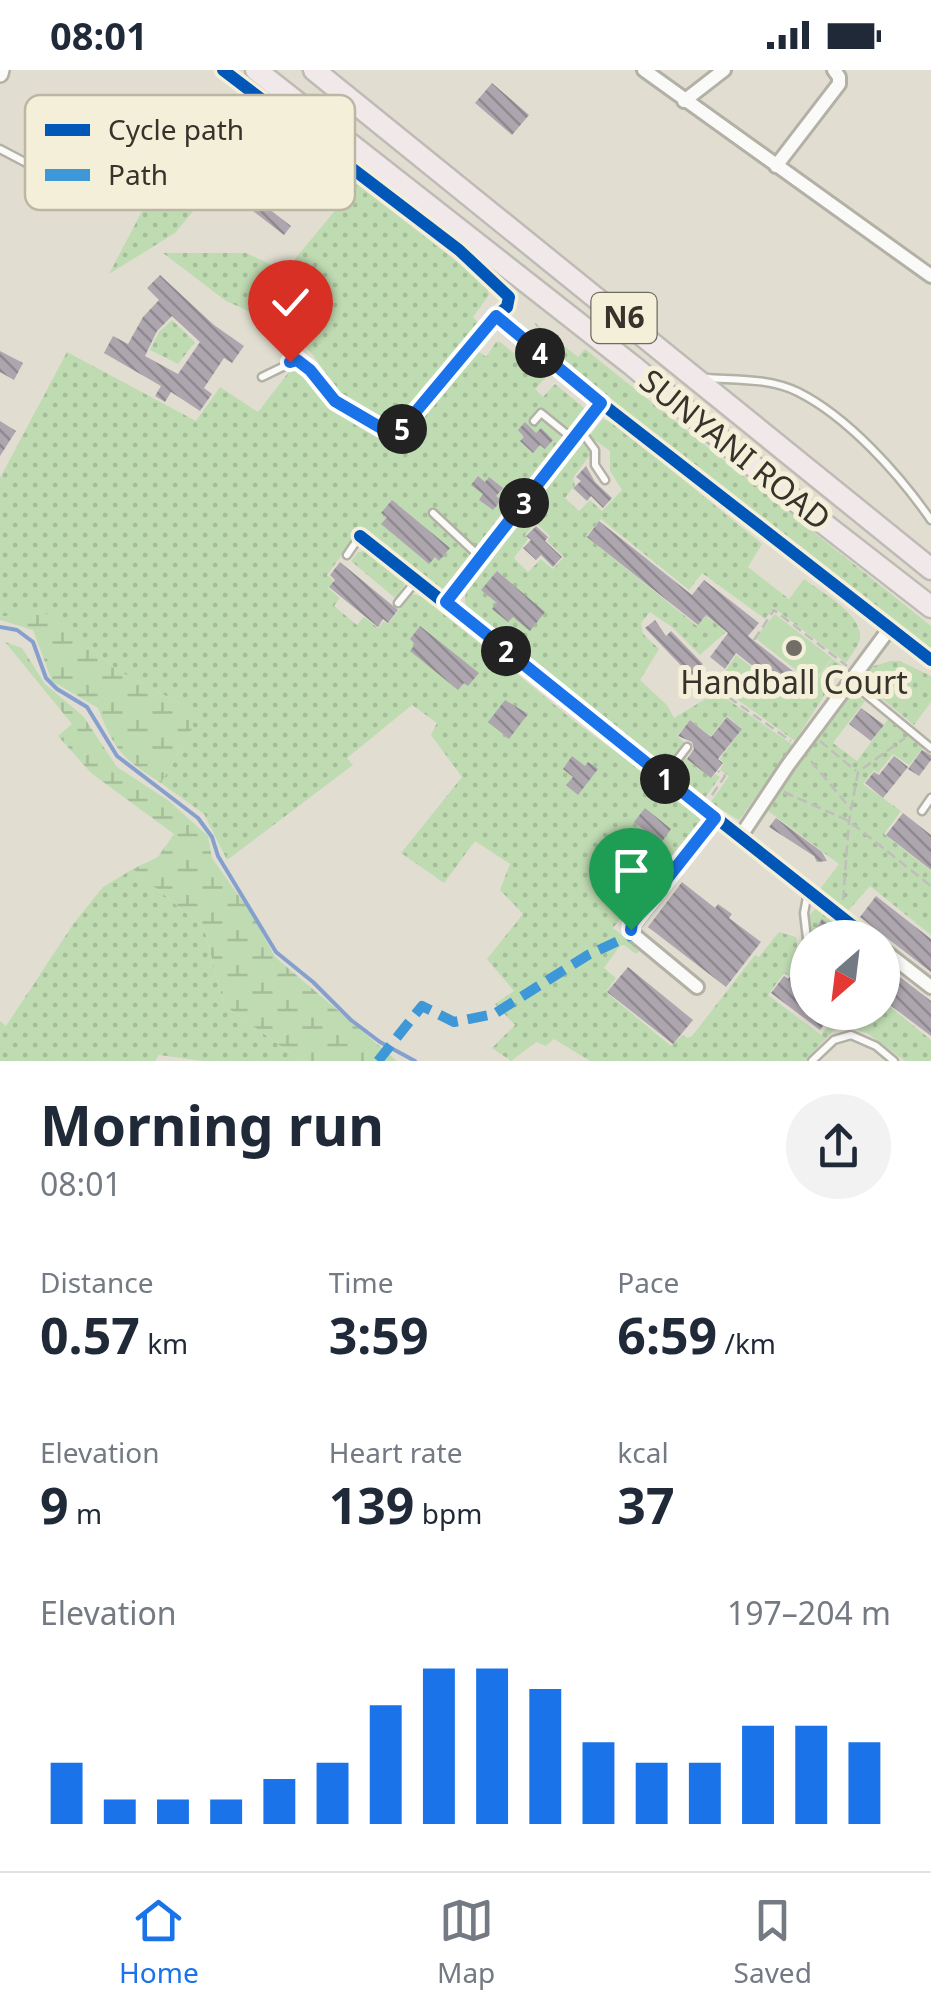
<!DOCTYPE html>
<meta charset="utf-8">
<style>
body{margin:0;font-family:"Noto Sans",sans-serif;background:#f2f2f3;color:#1f2937;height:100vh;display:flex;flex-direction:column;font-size:38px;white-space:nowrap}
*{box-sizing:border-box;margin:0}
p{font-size:32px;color:#747a83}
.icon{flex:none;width:55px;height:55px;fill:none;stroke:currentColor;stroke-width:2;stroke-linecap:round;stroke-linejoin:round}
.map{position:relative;height:991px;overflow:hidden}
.details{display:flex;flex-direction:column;background:#fff;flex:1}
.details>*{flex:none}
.needle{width:65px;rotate:208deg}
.buttons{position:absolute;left:790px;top:850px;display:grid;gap:20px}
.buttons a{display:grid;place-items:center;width:110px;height:110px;border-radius:50%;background:#fff;box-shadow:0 2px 8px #0004;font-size:50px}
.pin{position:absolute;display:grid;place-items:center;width:85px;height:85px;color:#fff;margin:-102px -42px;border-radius:50% 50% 50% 0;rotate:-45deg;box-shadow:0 0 10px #0007}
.pin .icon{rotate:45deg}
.km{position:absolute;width:50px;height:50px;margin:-25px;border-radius:50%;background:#222;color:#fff;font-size:28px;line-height:50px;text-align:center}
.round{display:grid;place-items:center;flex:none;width:105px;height:105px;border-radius:52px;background:#f2f2f3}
.head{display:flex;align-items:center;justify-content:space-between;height:170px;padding:0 40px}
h1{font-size:55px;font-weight:700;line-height:75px}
.metrics{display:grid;grid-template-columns:repeat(3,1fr);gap:15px;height:170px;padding:10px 40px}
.metrics div{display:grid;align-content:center}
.metrics b{font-size:50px;font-weight:700}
.metrics small{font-size:28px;font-weight:400}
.metrics p{font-size:28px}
.chart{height:280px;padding:20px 40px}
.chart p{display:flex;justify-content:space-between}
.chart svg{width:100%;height:180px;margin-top:10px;stroke:#1a73e8;stroke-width:6}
.status{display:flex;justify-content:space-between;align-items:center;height:70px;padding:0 50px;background:#fff;direction:ltr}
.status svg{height:28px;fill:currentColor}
.tab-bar{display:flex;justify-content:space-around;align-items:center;height:140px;border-top:2px solid #e0e1e3;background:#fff;font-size:28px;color:#747a83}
.tab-bar a{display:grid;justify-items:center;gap:5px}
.tab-bar .active{color:#1a73e8}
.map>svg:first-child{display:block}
</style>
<div class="status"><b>08:01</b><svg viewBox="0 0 49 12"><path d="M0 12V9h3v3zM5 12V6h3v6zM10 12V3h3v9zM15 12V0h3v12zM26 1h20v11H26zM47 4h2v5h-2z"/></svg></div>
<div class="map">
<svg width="931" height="991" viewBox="0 0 931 991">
<defs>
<pattern id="grass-dots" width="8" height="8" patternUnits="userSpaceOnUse" patternTransform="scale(2.5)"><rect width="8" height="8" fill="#bfdbb2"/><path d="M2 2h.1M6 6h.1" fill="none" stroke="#a5bc99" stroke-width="1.8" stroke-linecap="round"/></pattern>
<pattern id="wetland-marsh" width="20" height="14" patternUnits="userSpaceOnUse" patternTransform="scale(2.5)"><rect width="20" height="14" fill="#bfdbb2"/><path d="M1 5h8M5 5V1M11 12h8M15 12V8" fill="none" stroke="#a5bc99"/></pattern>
<pattern id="building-back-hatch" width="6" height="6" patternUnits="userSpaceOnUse" patternTransform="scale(2.5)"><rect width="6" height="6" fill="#aea6af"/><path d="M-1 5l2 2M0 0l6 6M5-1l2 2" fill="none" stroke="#8e888f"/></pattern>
</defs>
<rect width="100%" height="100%" fill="#e1ded1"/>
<path fill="url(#grass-dots)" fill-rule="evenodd" d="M 180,69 L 225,103 L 175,163 L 109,204 Z
M 357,114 L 487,215 L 489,225 L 473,247 L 478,252 L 464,271 L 486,287 L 496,272 L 500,272 L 545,308 L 535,319 L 543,327 L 555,314 L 588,341 L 441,521 L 360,460 L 327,505 L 334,511 L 328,518 L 340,528 L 334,536 L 357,555 L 364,547 L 378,558 L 384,551 L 388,554 L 412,524 L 424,527 L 573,650 L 699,744 L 700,751 L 613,858 L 640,880 L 636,884 L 624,875 L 620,876 L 604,898 L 616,908 L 606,922 L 671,976 L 682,965 L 687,968 L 692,966 L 755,885 L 759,887 L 779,862 L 796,867 L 799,890 L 789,906 L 784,903 L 768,925 L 821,965 L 838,943 L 853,948 L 858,943 L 882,942 L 883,931 L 931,970 L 931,991 L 905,991 L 867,963 L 845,957 L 833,961 L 805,991 L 590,991 L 554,969 L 546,976 L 536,972 L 511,991 L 492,978 L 515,955 L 495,934 L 514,921 L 487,889 L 523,844 L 500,820 L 510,794 L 475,771 L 444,813 L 401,783 L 462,707 L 431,665 L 437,653 L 412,635 L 347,688 L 353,695 L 227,790 L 204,744 L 161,713 L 193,657 L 183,635 L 119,601 L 42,541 L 0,547 L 0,408 L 67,282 L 196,351 L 220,317 L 258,342 L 295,294 L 302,298 L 336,339 L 381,361 L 388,350 L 346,331 L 312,284 L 286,258 L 226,231 L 163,183 L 246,183 L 285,201 Z
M 172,250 L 195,272 L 178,294 L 150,280 L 159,262 Z
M 534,252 L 578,287 L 585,279 L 931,556 L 931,583 L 559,293 L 564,285 L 546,272 Z
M 603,349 L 614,353 L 762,474 L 748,497 L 789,529 L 804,509 C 821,522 868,547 859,572 C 856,579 850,587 846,593 L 774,538 L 765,549 L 702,503 L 689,520 L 601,449 L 586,466 L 697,556 L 706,546 L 726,562 L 700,585 L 672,557 L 650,542 L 641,553 L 643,564 L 659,579 L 640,610 L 667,635 L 674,648 L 717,622 L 793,675 L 739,750 L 710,733 L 729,706 L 720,700 L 724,693 L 720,689 L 742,658 L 727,646 L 711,666 L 690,650 L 677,666 L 685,673 L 665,699 L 469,543 C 462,530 465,525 471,513 L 585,371 L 590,385 L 573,408 L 575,415 L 565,428 L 579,441 L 590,430 L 602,441 L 622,420 L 610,401 L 610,381 L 589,366 ZM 536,453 L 550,466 L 547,471 L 564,487 L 553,499 L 541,489 L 528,502 L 514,488 L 528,469 L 525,465 Z
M 365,481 L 406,512 L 396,529 L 351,491 L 358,482 Z
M 736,585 L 794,629 L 807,613 L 812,616 L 832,589 L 843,596 L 795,671 L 717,615 Z
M 890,591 L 900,591 L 931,606 L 931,632 L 914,655 L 860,611 L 868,598 Z
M 850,622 L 865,631 L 833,673 L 857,691 L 889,648 L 925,676 L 909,695 L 893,684 L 878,703 L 874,700 L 863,714 L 901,741 L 884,764 L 931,801 L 931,865 L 870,816 L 847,842 L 820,819 L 839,794 L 767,740 Z
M 686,688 L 711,708 L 715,704 L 720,707 L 704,729 L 672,706 Z
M 133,799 L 204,858 L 224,935 L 296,987 L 306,991 L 203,991 L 159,985 L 155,991 L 0,991 L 0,951 L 6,956 L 74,853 L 103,817 Z
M 818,837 L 839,853 L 825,867 L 810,867 L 809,845 Z"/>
<path fill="url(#wetland-marsh)" d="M 41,540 L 119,601 L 183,635 L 193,657 L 161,713 C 122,688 115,681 98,638 L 52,611 L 33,560 L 0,550 L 0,547 Z
M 5,572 L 22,578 L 45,614 L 83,646 L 117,697 L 169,731 L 208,766 L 212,788 L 251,843 L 275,887 L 397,991 L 306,991 L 296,987 L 224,935 L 204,858 L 133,799 L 158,787 L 174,764 L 91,703 L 58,666 L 72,654 Z"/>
<path fill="#bfdbb2" d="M 775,544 L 832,588 L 813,613 L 755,568 Z"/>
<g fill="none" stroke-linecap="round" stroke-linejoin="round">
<path stroke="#86a0ce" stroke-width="4" d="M 0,557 L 17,560 L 33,572 L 46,608 L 57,619 L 87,637 L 117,686 L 198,748 L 212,767 L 218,786 L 276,882 L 313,912 L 351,950 L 380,972 L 415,991"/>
</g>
<path fill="url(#building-back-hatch)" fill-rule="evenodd" d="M 492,13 L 529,45 L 512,65 L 475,33 Z
M 260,132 L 291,156 L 284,165 L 253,141 Z
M 160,205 L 214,255 L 244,276 L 232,293 L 224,288 L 204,318 L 212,324 L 200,341 L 171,322 L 165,332 L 155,326 L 161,316 L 104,283 L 113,266 L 128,274 L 143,247 L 159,230 L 147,218 ZM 172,246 L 200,272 L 178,304 L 145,286 L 157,261 Z
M 0,281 L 23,293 L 14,310 L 0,302 Z
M 0,351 L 16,361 L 0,386 Z
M 525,352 L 536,363 L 541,358 L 553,370 L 545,379 L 540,375 L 533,383 L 520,371 L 524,367 L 518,360 Z
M 586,396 L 595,412 L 612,428 L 603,438 L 591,426 L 587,431 L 573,418 L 581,411 L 576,407 Z
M 478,406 L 485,412 L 489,407 L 503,418 L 496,426 L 501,430 L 493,440 L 479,430 L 483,424 L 471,415 Z
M 392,430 L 450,478 L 439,491 L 435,487 L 429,494 L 381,454 L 387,447 L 381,443 Z
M 599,451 L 692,525 L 704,510 L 759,553 L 748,566 L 807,612 L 794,628 L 736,583 L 725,599 L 710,587 L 728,563 L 706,545 L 698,555 L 587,467 Z
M 536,456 L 548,467 L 545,471 L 562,487 L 553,497 L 541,485 L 536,490 L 523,478 L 531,470 L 526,466 Z
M 340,492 L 398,540 L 388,553 L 383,549 L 378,557 L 329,517 L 335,510 L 330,505 Z
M 497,501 L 545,542 L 530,561 L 513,547 L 508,552 L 492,539 L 497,533 L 481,520 Z
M 655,550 L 666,566 L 671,561 L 703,594 L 691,606 L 645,558 Z
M 420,556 L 479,603 L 468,616 L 464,613 L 458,620 L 410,581 L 415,574 L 410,569 Z
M 505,630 L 528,644 L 509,669 L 488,652 Z
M 861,638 L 884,655 L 871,671 L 849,654 Z
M 727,647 L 742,659 L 718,689 L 723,693 L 711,708 L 687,689 L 694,679 L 692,672 L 678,666 L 690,650 L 711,667 Z
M 922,680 L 931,685 L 931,690 L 919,706 L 908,699 Z
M 572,686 L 585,696 L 588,692 L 598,699 L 578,725 L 566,715 L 573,707 L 563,699 Z
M 894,686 L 908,697 L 883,728 L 865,713 L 874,702 L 879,705 Z
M 645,738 L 671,759 L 661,773 L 634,752 Z
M 903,743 L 931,765 L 931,800 L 886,765 Z
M 776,748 L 822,782 L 827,791 L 817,792 L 814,786 L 769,757 Z
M 682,812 L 715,838 L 718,834 L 732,844 L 729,848 L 761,872 L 726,917 L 648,857 Z
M 876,826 L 931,869 L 931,902 L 860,847 Z
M 822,849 L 847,868 L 818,868 L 813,864 Z
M 799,893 L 808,899 L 808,942 L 833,942 L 820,960 L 771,923 L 784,906 L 788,909 Z
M 882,893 L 931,931 L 931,966 L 882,929 Z
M 628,897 L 693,950 L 673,974 L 607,922 Z"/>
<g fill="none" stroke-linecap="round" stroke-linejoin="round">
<g stroke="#b3b0a6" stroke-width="11">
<path id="service" d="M 0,79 L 93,128
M 262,307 L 297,290 L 310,299 L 335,331 L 388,363 L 398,363 L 495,247
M 707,308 C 736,310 770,308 798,322 C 848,347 899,404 931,450
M 534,351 L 541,343 L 573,369
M 581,361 L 595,380 L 595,395 L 605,410
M 433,443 L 479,486
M 347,485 L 360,466
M 398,533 L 416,511
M 851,612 L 931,678
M 664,707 L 687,677
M 922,741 L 931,728
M 808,877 L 804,843 L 808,822
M 812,991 L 834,970 L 851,965 L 876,976 L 894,991"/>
</g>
<g stroke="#b3b0a6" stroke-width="18">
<path id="minor" d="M 223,0 L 459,180 L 509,227 L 507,237 L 496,246 L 601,333 L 931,590
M 644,0 L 931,206
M 684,31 L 724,0
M 776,96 L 839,14 L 839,7 L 834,0
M 360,466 L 868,868
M 446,533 L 601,333
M 740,767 L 788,695 L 890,558
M 882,879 L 931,917
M 697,917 L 633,864 L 631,857 L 715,748"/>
</g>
<g stroke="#b3b0a6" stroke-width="20">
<path id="tertiary" d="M 0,4 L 1,0"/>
</g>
<g stroke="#bdbbb5" stroke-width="25">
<path id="primary" d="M 256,0 L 633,296 L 805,439 L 931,537
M 314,0 L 931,499"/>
</g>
<path stroke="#c0beba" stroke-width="2.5" stroke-dasharray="10 5" stroke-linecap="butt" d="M 754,570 L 774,540 L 847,596
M 704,610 L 791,671
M 820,671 L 856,701
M 811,691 L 850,738
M 784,722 L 849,751 L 931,816
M 712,725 L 725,706 L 718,701
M 843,830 L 849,751 L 858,702 L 905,668"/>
<use href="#service" stroke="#fafaf8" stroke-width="6"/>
<use href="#minor" stroke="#fafaf8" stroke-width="12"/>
<use href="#tertiary" stroke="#fafaf8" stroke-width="15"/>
<use href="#primary" stroke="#f1e8ea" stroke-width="20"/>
<path stroke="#3e97d7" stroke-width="10" stroke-dasharray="20 10" stroke-linecap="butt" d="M 378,991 L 422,936 L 454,952 L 494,944 L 588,885 L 633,864"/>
<g stroke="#f4efd8" stroke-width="19">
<path id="cycleway" d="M 223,0 L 459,180 L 509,227 L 507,237 L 496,246 L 601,333 L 931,590
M 360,466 L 868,868"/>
</g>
<use href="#cycleway" stroke="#0057b8" stroke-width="12"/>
</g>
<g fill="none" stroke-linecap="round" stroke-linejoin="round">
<g stroke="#fff" stroke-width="20">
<path id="route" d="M 290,292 L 297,290 L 310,300 L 335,331 L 388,362 L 398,363 L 496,246 L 601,333 L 446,532 L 715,748 L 632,853 L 631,860"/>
</g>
<use href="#route" stroke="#1a73e8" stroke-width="12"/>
</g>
<circle fill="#716f65" stroke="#f4efd8" stroke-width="4" cx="794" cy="578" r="10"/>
<g text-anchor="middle" stroke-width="10" stroke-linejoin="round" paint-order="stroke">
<rect fill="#f4efd8" stroke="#6e6b5f" stroke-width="2.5" x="591.5" y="223" width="65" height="50" rx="8"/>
<g font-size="30" font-weight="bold" fill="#35332b">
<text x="624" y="258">N6</text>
</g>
<g font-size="32" fill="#35332b" stroke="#f4efd8">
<text transform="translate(735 380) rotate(39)" y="11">SUNYANI ROAD</text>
</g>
<g font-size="32" fill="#35332b" stroke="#f4efd8">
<text x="794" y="624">Handball Court</text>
</g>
</g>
<rect x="25" y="25" width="330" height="115" rx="15" fill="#f4efd8" stroke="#bbb7a4" stroke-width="2.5"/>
<rect x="45" y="54" width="45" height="12" fill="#0057b8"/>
<rect x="45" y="99" width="45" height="12" fill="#3e97d7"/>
<g font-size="28" fill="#35332b">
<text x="108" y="70">Cycle path</text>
<text x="108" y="115">Path</text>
</g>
</svg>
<div class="buttons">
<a><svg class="needle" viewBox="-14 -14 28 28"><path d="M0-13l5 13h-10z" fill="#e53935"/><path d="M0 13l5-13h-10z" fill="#747a83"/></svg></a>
</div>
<div class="pin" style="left:631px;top:860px;background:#1e9e55"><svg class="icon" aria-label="arrive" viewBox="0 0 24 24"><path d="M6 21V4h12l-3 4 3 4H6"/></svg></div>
<div class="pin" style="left:290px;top:292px;background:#d93025"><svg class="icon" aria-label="check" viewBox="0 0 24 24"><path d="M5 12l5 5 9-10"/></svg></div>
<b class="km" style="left:665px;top:709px">1</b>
<b class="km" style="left:506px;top:581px">2</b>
<b class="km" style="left:524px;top:433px">3</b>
<b class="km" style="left:540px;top:283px">4</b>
<b class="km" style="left:402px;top:359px">5</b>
</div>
<section class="details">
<div class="head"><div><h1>Morning run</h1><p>08:01</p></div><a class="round"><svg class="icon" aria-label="share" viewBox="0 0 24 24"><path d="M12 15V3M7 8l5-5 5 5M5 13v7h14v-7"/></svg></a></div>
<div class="metrics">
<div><p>Distance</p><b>0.57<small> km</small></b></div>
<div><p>Time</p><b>3:59</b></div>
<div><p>Pace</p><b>6:59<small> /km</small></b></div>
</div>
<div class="metrics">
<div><p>Elevation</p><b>9<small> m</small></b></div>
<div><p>Heart rate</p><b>139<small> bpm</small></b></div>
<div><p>kcal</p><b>37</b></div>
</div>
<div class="chart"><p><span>Elevation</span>197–204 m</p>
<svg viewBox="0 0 160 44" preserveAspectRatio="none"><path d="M5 44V29M15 44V38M25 44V38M35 44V38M45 44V33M55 44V29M65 44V15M75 44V6M85 44V6M95 44V11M105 44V24M115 44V29M125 44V29M135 44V20M145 44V20M155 44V24"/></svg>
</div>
</section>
<nav class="tab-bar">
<a class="active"><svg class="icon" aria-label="home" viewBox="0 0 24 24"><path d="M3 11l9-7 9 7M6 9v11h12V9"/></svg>Home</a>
<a><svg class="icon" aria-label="map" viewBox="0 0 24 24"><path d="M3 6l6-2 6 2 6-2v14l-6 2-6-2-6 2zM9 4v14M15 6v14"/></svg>Map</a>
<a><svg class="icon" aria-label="saved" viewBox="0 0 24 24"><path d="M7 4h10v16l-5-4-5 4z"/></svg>Saved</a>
</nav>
